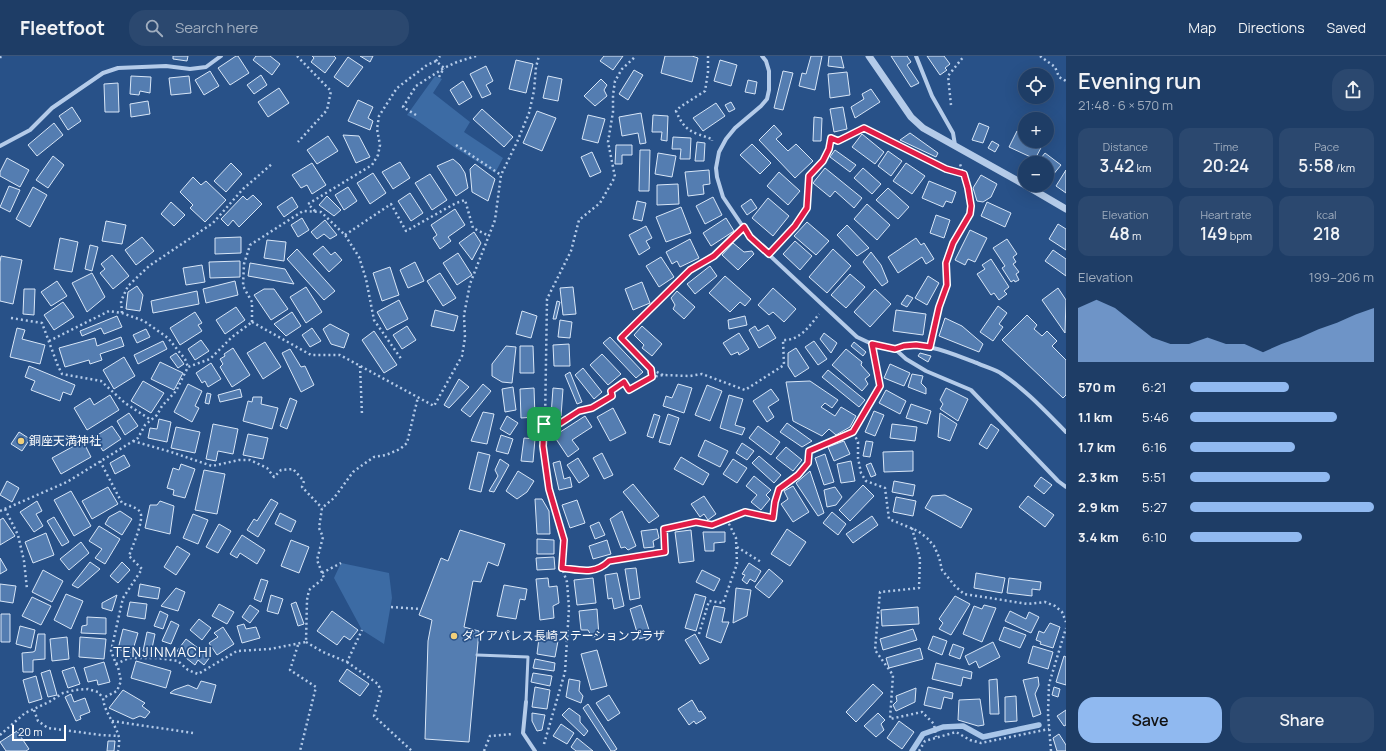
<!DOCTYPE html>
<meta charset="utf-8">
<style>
body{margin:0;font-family:Manrope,"Noto Sans JP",sans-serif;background:#2b486f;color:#f1f3f6;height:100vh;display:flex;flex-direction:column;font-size:15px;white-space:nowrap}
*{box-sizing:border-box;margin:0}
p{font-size:13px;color:#a1aebf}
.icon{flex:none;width:22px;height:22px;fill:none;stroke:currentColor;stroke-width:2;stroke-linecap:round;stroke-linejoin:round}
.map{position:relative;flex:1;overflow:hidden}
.sheet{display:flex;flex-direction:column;background:#1e3d66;width:320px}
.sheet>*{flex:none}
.tools{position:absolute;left:1018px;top:12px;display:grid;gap:8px}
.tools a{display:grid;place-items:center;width:36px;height:36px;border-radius:50%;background:#1e3d66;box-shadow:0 4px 16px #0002,0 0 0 1px #3c567a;font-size:20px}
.scale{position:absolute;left:12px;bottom:10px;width:54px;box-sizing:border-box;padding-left:4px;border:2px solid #fff;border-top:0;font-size:11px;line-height:14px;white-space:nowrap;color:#fff;-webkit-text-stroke:3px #285188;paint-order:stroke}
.pin{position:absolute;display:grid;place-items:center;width:34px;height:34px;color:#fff;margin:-17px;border-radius:8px;box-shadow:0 2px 6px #0006}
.round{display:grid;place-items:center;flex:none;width:42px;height:42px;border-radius:16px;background:#2b486f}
.summary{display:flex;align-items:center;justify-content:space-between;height:68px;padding:0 12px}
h1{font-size:22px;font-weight:600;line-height:30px}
.stats{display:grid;grid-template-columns:repeat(3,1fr);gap:6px;height:68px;padding:4px 12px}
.stats div{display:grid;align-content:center;border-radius:10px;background:#2b486f;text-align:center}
.stats b{font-size:17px;font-weight:600}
.stats small{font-size:11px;font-weight:400}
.stats p{font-size:11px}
.chart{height:112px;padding:8px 12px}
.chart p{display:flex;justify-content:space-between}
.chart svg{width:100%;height:72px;margin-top:4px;fill:#90b9f0;opacity:.7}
.primary-button{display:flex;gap:8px;margin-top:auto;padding:8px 12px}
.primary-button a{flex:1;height:46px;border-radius:16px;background:#90b9f0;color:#111;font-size:16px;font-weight:600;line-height:46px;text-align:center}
.primary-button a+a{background:#2b486f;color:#f1f3f6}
ul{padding:0 12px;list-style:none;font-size:13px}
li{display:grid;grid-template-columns:64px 48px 1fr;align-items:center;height:30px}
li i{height:10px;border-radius:5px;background:#90b9f0}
header{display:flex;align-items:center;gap:24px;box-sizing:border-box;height:56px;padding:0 20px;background:#1e3d66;border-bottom:1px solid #3c567a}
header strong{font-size:19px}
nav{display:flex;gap:22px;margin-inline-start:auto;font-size:14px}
.search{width:280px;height:36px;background:#2b486f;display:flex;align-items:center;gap:10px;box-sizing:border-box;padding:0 14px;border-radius:16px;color:#a1aebf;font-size:15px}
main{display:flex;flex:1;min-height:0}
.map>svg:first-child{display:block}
</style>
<header>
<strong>Fleetfoot</strong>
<div class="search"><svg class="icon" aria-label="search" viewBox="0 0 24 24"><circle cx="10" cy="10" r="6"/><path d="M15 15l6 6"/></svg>Search here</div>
<nav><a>Map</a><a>Directions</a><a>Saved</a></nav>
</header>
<main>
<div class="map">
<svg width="1066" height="695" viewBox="0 0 1066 695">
<rect width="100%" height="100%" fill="#285188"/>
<path fill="#3c6ba4" d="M 435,20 L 442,23 L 433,37 L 470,66 L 464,76 L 503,102 L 495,117 L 454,91 L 415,63 L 407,59 Z
M 341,507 L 389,517 L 392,542 L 384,588 L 362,574 L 334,522 Z"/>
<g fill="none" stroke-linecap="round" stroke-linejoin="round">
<path stroke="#a9c6e9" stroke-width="5.5" d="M 912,695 L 923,678 L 943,671 L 963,670 L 983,681 L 1039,669"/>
</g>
<path fill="#547db1" stroke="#d8e6f7" d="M 173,0 L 188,0 L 187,5 L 173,3 Z
M 236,0 L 238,0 L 249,17 L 230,29 L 218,12 Z
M 256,0 L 270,0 L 280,8 L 272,19 L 253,4 Z
M 312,0 L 334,0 L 336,2 L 325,17 L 311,6 L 314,2 Z
M 360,0 L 373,0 L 370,6 Z
M 604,0 L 623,0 L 613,14 L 600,5 Z
M 665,0 L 692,0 L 698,2 L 692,26 L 661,17 Z
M 811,0 L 822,0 L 815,34 L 799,30 L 802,17 L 806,18 Z
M 829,0 L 841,0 L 844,12 L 828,10 Z
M 891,0 L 907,0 L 911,6 L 907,9 L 919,27 L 911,31 Z
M 927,0 L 944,0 L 950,8 L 945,12 L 947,14 L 940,19 Z
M 348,1 L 363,11 L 348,31 L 334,21 Z
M 516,4 L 533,8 L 526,37 L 509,33 Z
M 720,4 L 737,9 L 731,30 L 714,25 Z
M 486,10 L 493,25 L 486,29 L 491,38 L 482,42 L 470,18 Z
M 634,14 L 643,19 L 628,44 L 619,38 Z
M 210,15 L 219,30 L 204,39 L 195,24 Z
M 783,15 L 793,17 L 783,54 L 774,52 Z
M 847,16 L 850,39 L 830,42 L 828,18 Z
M 261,19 L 267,29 L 254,38 L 247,29 Z
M 131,20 L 151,21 L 150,37 L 140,35 L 139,39 L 130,38 Z
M 189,20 L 191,37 L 171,39 L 169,22 Z
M 548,20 L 562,23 L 558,45 L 543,42 Z
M 601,23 L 607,29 L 604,34 L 607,40 L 595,50 L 584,40 Z
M 748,24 L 757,26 L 755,38 L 745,36 Z
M 463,25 L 472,41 L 459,49 L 450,34 Z
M 118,27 L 119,56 L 105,56 L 104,28 Z
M 279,32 L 289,47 L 268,61 L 258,46 Z
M 871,33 L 880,46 L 855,62 L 851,51 L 864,43 L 862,38 Z
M 358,44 L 373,51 L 368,62 L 373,65 L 370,74 L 348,65 Z
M 148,45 L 150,58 L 131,61 L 130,48 Z
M 731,46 L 735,53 L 729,56 L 725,49 Z
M 716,47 L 725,60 L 703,75 L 693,62 Z
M 72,51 L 81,65 L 68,74 L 59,60 Z
M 843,51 L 847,73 L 834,76 L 830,53 Z
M 482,53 L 513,81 L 504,91 L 473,63 Z
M 537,55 L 556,62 L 542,95 L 523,87 Z
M 641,57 L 646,87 L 640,88 L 638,77 L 622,80 L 619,61 Z
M 588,59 L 605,63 L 598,87 L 582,83 Z
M 653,59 L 668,60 L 667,85 L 661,84 L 662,76 L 652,76 Z
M 814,61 L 822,62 L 821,85 L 813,85 Z
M 54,67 L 63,79 L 37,100 L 28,89 Z
M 979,67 L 989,71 L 983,87 L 972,84 Z
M 774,69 L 782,78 L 776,83 L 788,95 L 796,88 L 813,105 L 795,122 L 759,84 Z
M 1017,75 L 1025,79 L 1025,85 L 1036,85 L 1043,88 L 1035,103 L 1009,91 Z
M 910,77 L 938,97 L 936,101 L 900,84 Z
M 862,78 L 884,96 L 875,108 L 852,91 Z
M 343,79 L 359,80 L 370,101 L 356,107 Z
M 328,80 L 338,95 L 317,108 L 307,94 Z
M 673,81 L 691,82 L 690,103 L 680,103 L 681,93 L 672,93 Z
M 992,85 L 999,89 L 995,96 L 988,92 Z
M 697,86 L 705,87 L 704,105 L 695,105 Z
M 752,88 L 771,107 L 760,118 L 740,99 Z
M 616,89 L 632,89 L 632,99 L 622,99 L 622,108 L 615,108 Z
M 640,94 L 650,94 L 649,135 L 639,135 Z
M 835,94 L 856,109 L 850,116 L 830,101 Z
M 888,95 L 902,105 L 891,120 L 878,110 Z
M 592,96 L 601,116 L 590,121 L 581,101 Z
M 658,97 L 676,100 L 672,121 L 655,118 Z
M 1045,97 L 1061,109 L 1048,125 L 1047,124 L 1047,107 L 1037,107 Z
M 53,100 L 64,109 L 48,132 L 36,124 Z
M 7,102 L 29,114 L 20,131 L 0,120 L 0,116 Z
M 453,103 L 460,109 L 465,117 L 468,132 L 456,140 L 437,110 Z
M 400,106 L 410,122 L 393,133 L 382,116 Z
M 231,107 L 242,118 L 226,136 L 214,125 Z
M 312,107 L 326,129 L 312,138 L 307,129 L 301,132 L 292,119 Z
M 906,107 L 925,120 L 912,138 L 893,125 Z
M 475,108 L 495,123 L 488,145 L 472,136 L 470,113 Z
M 825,112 L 862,142 L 854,152 L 835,135 L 830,141 L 813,127 Z
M 863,112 L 881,128 L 872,138 L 854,122 Z
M 709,114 L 710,128 L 703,129 L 704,138 L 688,140 L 685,116 Z
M 1066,114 L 1066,137 L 1056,130 Z
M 779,116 L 800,135 L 788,149 L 767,130 Z
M 373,117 L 386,137 L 370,148 L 357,127 Z
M 430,118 L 447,144 L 432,154 L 415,127 Z
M 981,119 L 997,128 L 991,141 L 983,146 L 977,145 L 973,132 Z
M 193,121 L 201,129 L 206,125 L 226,144 L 205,166 L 190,152 L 193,149 L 180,136 Z
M 929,125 L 956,136 L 952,147 L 946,145 L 943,151 L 922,142 Z
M 678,128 L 679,148 L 657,149 L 657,129 Z
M 9,130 L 20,134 L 10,156 L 0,151 Z
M 33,131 L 47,139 L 30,171 L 16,163 Z
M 348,131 L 357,145 L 344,154 L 335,139 Z
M 888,132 L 909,151 L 898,163 L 876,144 Z
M 410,137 L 423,157 L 411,165 L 398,145 Z
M 253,139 L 262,148 L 239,171 L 233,164 L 228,170 L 221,163 L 243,140 L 247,144 Z
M 327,140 L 341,154 L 334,160 L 319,149 Z
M 292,141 L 298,151 L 284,161 L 277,151 Z
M 713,141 L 722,159 L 705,168 L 696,150 Z
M 768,142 L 789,160 L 773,180 L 752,162 Z
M 751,143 L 757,152 L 747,159 L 741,150 Z
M 637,145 L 646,147 L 642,165 L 633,163 Z
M 171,146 L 185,159 L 174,170 L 161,158 Z
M 987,146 L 1011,157 L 1005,171 L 981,160 Z
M 867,148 L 890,169 L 877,184 L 854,163 Z
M 681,151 L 691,177 L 666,186 L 656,161 Z
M 455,153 L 465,169 L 448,181 L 451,185 L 440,193 L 433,182 L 437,179 L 431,169 Z
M 936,159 L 950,164 L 944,182 L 930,177 Z
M 302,162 L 309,174 L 298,181 L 291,169 Z
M 726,162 L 734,175 L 711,190 L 703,177 Z
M 325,164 L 337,179 L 330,183 L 324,178 L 317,183 L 311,176 Z
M 106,165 L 126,169 L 122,188 L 102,185 Z
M 807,166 L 829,185 L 816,199 L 794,180 Z
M 1058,168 L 1066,173 L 1066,194 L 1049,183 Z
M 847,169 L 869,192 L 857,200 L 837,179 Z
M 646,170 L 652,182 L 646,185 L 650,192 L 639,199 L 629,179 Z
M 970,174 L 987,182 L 975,206 L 968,203 L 965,209 L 955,204 Z
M 474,176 L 481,187 L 472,204 L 459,187 Z
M 142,181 L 154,195 L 136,209 L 125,194 Z
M 241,181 L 241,197 L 215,198 L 215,182 Z
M 60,182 L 78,186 L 72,216 L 54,213 Z
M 916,182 L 921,189 L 924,187 L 934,203 L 926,208 L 922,201 L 898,217 L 888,201 Z
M 690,183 L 699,202 L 680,211 L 677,205 L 672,208 L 666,196 Z
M 1007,183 L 1017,198 L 1013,201 L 1016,206 L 1013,208 L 1019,216 L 1016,218 L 1019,224 L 1015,226 L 1014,224 L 1011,226 L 1002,212 L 1005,210 L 993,192 Z
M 267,184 L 286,186 L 284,205 L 264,202 Z
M 795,185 L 812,200 L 800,214 L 783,198 Z
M 733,187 L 744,196 L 752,195 L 754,198 L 738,214 L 722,199 Z
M 90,189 L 98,191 L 92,215 L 85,213 Z
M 323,190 L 331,199 L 335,196 L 342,204 L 329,216 L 313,198 Z
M 297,193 L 335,235 L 324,244 L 287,203 Z
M 833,193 L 851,210 L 827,237 L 809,221 Z
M 1053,194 L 1066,203 L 1066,220 L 1045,205 Z
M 871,196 L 881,209 L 888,226 L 882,230 L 863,206 Z
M 458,197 L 472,219 L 457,229 L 443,207 Z
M 112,199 L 129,220 L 113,233 L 100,217 L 105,213 L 101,208 Z
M 1,200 L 22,204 L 13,248 L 0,245 L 0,206 Z
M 661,201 L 674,221 L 659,231 L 646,210 Z
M 991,203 L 1009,231 L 1004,235 L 1007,238 L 999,244 L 994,237 L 991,239 L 977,218 L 985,213 L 982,209 Z
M 240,205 L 240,221 L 210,222 L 209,206 Z
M 415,206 L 424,225 L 408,232 L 400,214 Z
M 250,207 L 285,213 L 294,228 L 248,220 Z
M 202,209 L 205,226 L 186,229 L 183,212 Z
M 710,210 L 717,220 L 695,238 L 687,228 Z
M 390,211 L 399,239 L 382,245 L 373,217 Z
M 92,217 L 105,241 L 87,256 L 72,227 Z
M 440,217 L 456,242 L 443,250 L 427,225 Z
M 850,218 L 865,231 L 846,252 L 831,239 Z
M 725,220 L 751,243 L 745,250 L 740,246 L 730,256 L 709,237 Z
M 928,220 L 939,227 L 927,249 L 915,242 Z
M 57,225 L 67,240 L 51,250 L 41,236 Z
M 235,225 L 238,239 L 206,247 L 203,233 Z
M 642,226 L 650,247 L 633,254 L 625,233 Z
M 137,230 L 143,239 L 140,255 L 126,253 L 128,236 Z
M 306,231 L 322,256 L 306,267 L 290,241 Z
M 573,231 L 576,258 L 563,259 L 560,232 Z
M 773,232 L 796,253 L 784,266 L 773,256 L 769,259 L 758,249 Z
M 1058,232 L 1066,244 L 1065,277 L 1042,244 Z
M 24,233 L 35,233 L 34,259 L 23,258 Z
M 264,233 L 274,233 L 288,253 L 271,264 L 254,239 Z
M 875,233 L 891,248 L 870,271 L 854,256 Z
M 197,235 L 199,248 L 153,257 L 151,245 Z
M 677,235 L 695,251 L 684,263 L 673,253 L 675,249 L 671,242 Z
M 907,239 L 913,242 L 907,251 L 901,248 Z
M 399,244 L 408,263 L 387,274 L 377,256 Z
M 557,245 L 560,246 L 556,263 L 553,263 Z
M 63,246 L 74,261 L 54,274 L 44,259 Z
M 998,250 L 1007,257 L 999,268 L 1003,271 L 993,285 L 980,276 Z
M 236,251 L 245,264 L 225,278 L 216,264 Z
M 435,254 L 458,260 L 454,275 L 431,270 Z
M 896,254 L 926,258 L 923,279 L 893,275 Z
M 522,255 L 537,260 L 531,282 L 516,278 Z
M 195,256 L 202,267 L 198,269 L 202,275 L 180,289 L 170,272 Z
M 292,256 L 301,270 L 286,280 L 274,268 Z
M 1027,259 L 1037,269 L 1034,273 L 1042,280 L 1047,275 L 1057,285 L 1052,290 L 1066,304 L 1066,339 L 1063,342 L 1002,284 Z
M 117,260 L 122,271 L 104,278 L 101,272 L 82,280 L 80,275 Z
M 745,260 L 747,269 L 729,273 L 728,264 Z
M 945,262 L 962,270 L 983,288 L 979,296 L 939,280 Z
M 560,264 L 572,266 L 570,282 L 558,281 Z
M 330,268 L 349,278 L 344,292 L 331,288 L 323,273 Z
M 768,269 L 776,282 L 759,292 L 749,274 L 755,270 L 758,275 Z
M 407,270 L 416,284 L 402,293 L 393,279 Z
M 642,270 L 662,288 L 652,300 L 642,292 L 644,289 L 634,279 Z
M 17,272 L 25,274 L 22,283 L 45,289 L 40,308 L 10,301 Z
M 312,272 L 321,285 L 310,291 L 302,279 Z
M 146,273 L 150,281 L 137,287 L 133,279 Z
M 374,275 L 397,309 L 384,317 L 362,284 Z
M 739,277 L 749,293 L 739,299 L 738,296 L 731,299 L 723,287 Z
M 824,277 L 837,287 L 831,297 L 820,283 Z
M 121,281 L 124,290 L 100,298 L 102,304 L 90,308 L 89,304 L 65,311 L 59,292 L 95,282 L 97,290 Z
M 610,281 L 643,316 L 636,322 L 603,287 Z
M 201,284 L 209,295 L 195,304 L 188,293 Z
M 163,285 L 167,293 L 138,308 L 134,299 Z
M 814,285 L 827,303 L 818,309 L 805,291 Z
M 265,286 L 281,311 L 263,323 L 247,297 Z
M 854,286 L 866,296 L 863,300 L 851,290 Z
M 569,288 L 570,310 L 554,310 L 553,289 Z
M 506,290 L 516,291 L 512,327 L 502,326 L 492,320 L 492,308 Z
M 520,290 L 533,290 L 534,317 L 520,317 Z
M 233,292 L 250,319 L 232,331 L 220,311 L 223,308 L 220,303 L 225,300 L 224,298 Z
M 796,292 L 809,312 L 795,321 L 788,310 L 788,297 Z
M 290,293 L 301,311 L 305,310 L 314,329 L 301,336 L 282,297 Z
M 846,293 L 862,306 L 861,309 L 870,319 L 865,323 L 868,328 L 862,335 L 832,309 Z
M 176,297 L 184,308 L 178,312 L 170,301 Z
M 920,297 L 931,300 L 928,306 L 918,300 Z
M 602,298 L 621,318 L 608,329 L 590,309 Z
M 124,301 L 135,320 L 114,333 L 103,314 Z
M 160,306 L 183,317 L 174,334 L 151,323 Z
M 211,307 L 221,323 L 208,331 L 205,325 L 202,327 L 196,317 Z
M 890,308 L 910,317 L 904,330 L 884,322 Z
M 29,310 L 75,329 L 71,339 L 63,336 L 60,345 L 31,334 L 35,325 L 25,321 Z
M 583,312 L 602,336 L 594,343 L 575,319 Z
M 828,314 L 865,344 L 859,351 L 822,321 Z
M 570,316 L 582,346 L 577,348 L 565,319 Z
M 912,318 L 923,320 L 921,327 L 926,332 L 926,338 L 908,331 Z
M 459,323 L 469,331 L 449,352 L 444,349 Z
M 143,325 L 164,337 L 151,357 L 131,345 Z
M 810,325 L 838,344 L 832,352 L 825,347 L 821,351 L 835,360 L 841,351 L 856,360 L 850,371 L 836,379 L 829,373 L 822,380 L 793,365 L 786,326 Z
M 188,328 L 202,335 L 195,350 L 199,352 L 192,366 L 174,356 Z
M 483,328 L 491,335 L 470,361 L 461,354 Z
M 678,328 L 692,332 L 684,357 L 663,350 L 666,340 L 672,342 Z
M 707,329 L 722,335 L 710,365 L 695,359 Z
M 513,331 L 516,354 L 505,356 L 502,333 Z
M 534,332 L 535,361 L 521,362 L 520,333 Z
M 553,332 L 563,333 L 561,360 L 551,360 Z
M 946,332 L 968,343 L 958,365 L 940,353 L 943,348 L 940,344 Z
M 240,333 L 242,341 L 220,346 L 218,339 Z
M 771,333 L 779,344 L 768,351 L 774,361 L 767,366 L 753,345 Z
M 886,334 L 906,345 L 900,358 L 879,347 Z
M 207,337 L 211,338 L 209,348 L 205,347 Z
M 110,339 L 119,354 L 87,374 L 74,352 L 90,342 L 94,349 Z
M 729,339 L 743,343 L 735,369 L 745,372 L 742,379 L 720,372 Z
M 253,341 L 262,341 L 261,348 L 278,352 L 272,373 L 243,365 L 248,345 L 252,346 Z
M 290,342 L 297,345 L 287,373 L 280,370 Z
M 911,348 L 931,355 L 927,368 L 906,362 Z
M 613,352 L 626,377 L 610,385 L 597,361 Z
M 874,355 L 884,359 L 875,380 L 865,376 Z
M 483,356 L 494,358 L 487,388 L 471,385 Z
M 129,357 L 138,370 L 125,379 L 117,365 Z
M 940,357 L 957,368 L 950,385 L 938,381 Z
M 654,358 L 660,360 L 653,382 L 647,380 Z
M 668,358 L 679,362 L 670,389 L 659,386 Z
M 507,360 L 518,367 L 510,379 L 500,373 Z
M 585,360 L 592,371 L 572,384 L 579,393 L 568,401 L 554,380 Z
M 159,363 L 171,366 L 167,386 L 148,382 L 150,372 L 157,373 Z
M 787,367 L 812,385 L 802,391 L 780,376 Z
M 213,368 L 238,373 L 233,398 L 218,395 L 216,405 L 206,403 Z
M 892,368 L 917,371 L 915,385 L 890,382 Z
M 991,368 L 999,374 L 987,393 L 979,388 Z
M 112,370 L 121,383 L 103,395 L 94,381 Z
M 758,370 L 780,386 L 771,399 L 749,382 Z
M 176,371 L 200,376 L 195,397 L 171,392 Z
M 19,376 L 30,383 L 22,395 L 11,388 Z
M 248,378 L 268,382 L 263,403 L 243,399 Z
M 501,379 L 513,383 L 508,398 L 496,395 Z
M 524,382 L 535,383 L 533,406 L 521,405 Z
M 705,384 L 728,395 L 720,411 L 698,400 Z
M 83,385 L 91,401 L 61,418 L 52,402 Z
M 844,385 L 850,398 L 834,405 L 828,391 Z
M 866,385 L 873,386 L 870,401 L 863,400 Z
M 742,387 L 754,395 L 747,404 L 736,397 Z
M 786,391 L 802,404 L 793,415 L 776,402 Z
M 913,395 L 913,415 L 884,416 L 883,396 Z
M 478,396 L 490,399 L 481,436 L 469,433 Z
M 602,397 L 613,419 L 604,423 L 593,402 Z
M 825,398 L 834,426 L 824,429 L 815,402 Z
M 124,399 L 130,410 L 115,418 L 110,407 Z
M 759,400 L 781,419 L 774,427 L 752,407 Z
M 681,401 L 709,418 L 703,429 L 674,413 Z
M 578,402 L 589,420 L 579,427 L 567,409 Z
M 500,403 L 509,409 L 494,436 L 489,435 L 498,420 L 495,414 Z
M 733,403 L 747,412 L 737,427 L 723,418 Z
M 560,405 L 564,423 L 570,421 L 572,431 L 559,434 L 553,407 Z
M 851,405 L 855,425 L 841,427 L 837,408 Z
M 871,407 L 876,419 L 871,421 L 866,409 Z
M 181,408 L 195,413 L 185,442 L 173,439 L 174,434 L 167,432 L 173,412 L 179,414 Z
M 204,414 L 225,418 L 217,458 L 195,454 Z
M 518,415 L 534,425 L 527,436 L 517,443 L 506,435 Z
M 810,415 L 824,457 L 818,460 L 796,427 Z
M 754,420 L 771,434 L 766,439 L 770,443 L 761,454 L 751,446 L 757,439 L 746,430 Z
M 1041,421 L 1052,429 L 1044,438 L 1034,430 Z
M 7,425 L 19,432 L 12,446 L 0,439 Z
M 894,425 L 915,429 L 913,440 L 892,436 Z
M 633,428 L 659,460 L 649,467 L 623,436 Z
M 863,429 L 874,440 L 850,465 L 839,454 Z
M 793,430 L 809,456 L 793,466 L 781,448 L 788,443 L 784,435 Z
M 108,431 L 118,448 L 92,463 L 82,445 Z
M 835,431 L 842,441 L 836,449 L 827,451 L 824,434 Z
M 71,435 L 91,470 L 74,480 L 54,444 Z
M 945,439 L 972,453 L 961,472 L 925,452 L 932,440 Z
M 704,440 L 716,458 L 708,464 L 704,458 L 700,461 L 691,448 Z
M 1028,440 L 1054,459 L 1045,471 L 1019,451 Z
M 896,441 L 916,445 L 913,460 L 893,456 Z
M 271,443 L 278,447 L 258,481 L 247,474 L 254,463 L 257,465 Z
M 535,443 L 542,443 L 549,455 L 550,478 L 537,478 Z
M 577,444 L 585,467 L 570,472 L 562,449 Z
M 37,445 L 42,455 L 36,458 L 43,470 L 34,476 L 20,456 Z
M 160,445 L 174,450 L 170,478 L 145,472 L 150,449 L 157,449 Z
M 120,455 L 132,463 L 122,479 L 105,468 L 109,461 Z
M 622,455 L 636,490 L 628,494 L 625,491 L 621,492 L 610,463 Z
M 832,456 L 846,468 L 838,479 L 823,467 Z
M 280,457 L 296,465 L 291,476 L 275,468 Z
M 193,458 L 208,464 L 198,488 L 183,482 Z
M 872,460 L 878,469 L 853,487 L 846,478 Z
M 54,461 L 69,486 L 62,490 L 47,465 Z
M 3,462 L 15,480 L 0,489 L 0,464 Z
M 599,466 L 605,479 L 595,483 L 590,470 Z
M 219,468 L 231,475 L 218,497 L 206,491 Z
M 99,470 L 120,483 L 105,508 L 95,502 L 102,493 L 89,485 Z
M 657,473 L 659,482 L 653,485 L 654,491 L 644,492 L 641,475 Z
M 787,473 L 806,486 L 790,510 L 771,498 Z
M 460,474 L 505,488 L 498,510 L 488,506 L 481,526 L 473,525 L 464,571 L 479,575 L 469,686 L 425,683 L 428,585 L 432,564 L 419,559 L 441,502 L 448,505 Z
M 691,474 L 694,505 L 679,507 L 675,476 Z
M 703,476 L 725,476 L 725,486 L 714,487 L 714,495 L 705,495 Z
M 46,477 L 54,499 L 33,507 L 25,486 Z
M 242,479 L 265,494 L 257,508 L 240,497 L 237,502 L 230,498 Z
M 537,483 L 554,484 L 554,498 L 537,498 Z
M 291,484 L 309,491 L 299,517 L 281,510 Z
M 607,484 L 611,498 L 593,503 L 589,490 Z
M 81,486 L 89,497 L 69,514 L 60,503 Z
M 177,490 L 190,498 L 176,519 L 164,511 Z
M 554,501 L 555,513 L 537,514 L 536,502 Z
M 0,502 L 7,514 L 0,518 Z
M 90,506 L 100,513 L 78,532 L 72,529 Z
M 122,506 L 130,514 L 118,527 L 110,520 Z
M 749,507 L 761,515 L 755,526 L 750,523 L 747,528 L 742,524 L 745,519 L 742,518 Z
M 636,512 L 640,542 L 630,544 L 625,513 Z
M 769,513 L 783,525 L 769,542 L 755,531 Z
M 43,514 L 63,525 L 52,546 L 32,536 Z
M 702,514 L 720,523 L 714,535 L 696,526 Z
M 617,517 L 624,550 L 614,553 L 612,542 L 608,543 L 605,519 Z
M 976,517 L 1005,522 L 1002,537 L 974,532 Z
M 548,522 L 549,531 L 557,530 L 559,547 L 553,550 L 554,562 L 540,564 L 536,523 Z
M 593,522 L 596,547 L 577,549 L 574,524 Z
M 1009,522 L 1041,526 L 1040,534 L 1032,533 L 1032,540 L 1007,537 Z
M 261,523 L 268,525 L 261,546 L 254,543 Z
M 0,528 L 16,530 L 13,547 L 0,545 Z
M 140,528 L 160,532 L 158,543 L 138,540 Z
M 504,529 L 527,533 L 525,544 L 520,543 L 516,563 L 497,560 Z
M 176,532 L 185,536 L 178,555 L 161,550 Z
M 736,532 L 751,534 L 747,560 L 733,567 Z
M 66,538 L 83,545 L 71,573 L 54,564 Z
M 695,538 L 706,541 L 696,575 L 685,572 Z
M 117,539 L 112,555 L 102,552 L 102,547 Z
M 271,539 L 283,543 L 278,558 L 267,555 Z
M 955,540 L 970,548 L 951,579 L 939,573 L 943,567 L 939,563 Z
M 32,541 L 51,550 L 41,569 L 22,560 Z
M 130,546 L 147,548 L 145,563 L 127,560 Z
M 296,546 L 304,568 L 298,570 L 291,548 Z
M 219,548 L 234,556 L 227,568 L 212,560 Z
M 250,549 L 259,555 L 250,567 L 242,561 Z
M 641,549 L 651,580 L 639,583 L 630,553 Z
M 984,549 L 996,552 L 982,586 L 963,578 L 974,550 L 982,553 Z
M 714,550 L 725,552 L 722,566 L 729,566 L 721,587 L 706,581 Z
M 918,551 L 919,568 L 882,570 L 881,554 Z
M 597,553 L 599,580 L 592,581 L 588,574 L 581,574 L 579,555 Z
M 160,555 L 168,559 L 163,573 L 154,570 Z
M 332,555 L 358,574 L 350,584 L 344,580 L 337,589 L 317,575 Z
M 1010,555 L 1026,563 L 1029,556 L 1039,561 L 1031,577 L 1005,565 Z
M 1,558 L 10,558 L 10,586 L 1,586 Z
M 87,561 L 106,562 L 106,578 L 81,577 L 82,570 L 87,569 Z
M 199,563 L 211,572 L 202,584 L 190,574 Z
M 171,565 L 179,569 L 171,588 L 162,585 Z
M 1050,567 L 1060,571 L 1053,592 L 1040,588 L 1041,586 L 1036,584 L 1039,575 L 1044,577 Z
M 244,568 L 246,573 L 256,571 L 260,582 L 242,587 L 237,570 Z
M 20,570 L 35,574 L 31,592 L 16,588 Z
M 223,571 L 234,588 L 217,599 L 209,587 L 218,581 L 214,577 Z
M 1004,571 L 1026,579 L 1020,592 L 999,584 Z
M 123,573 L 138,577 L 132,597 L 118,593 Z
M 913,573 L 917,584 L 883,594 L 880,583 Z
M 147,576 L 155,578 L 151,597 L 143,595 Z
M 38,578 L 45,578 L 45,603 L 33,604 L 33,616 L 23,616 L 22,597 L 33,596 L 35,595 Z
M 695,578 L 709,603 L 700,608 L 685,584 Z
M 933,580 L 947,585 L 942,599 L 928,593 Z
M 67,581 L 69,603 L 52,605 L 50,583 Z
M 80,581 L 106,583 L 104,603 L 79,601 Z
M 539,582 L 558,585 L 555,601 L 537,598 Z
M 186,583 L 210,601 L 204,609 L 198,604 L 195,609 L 177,595 Z
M 993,586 L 1000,601 L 979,612 L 976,605 L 969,609 L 965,600 Z
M 953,588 L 964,592 L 960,603 L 949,599 Z
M 1033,590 L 1053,596 L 1048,613 L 1028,607 Z
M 920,592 L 923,603 L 889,612 L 886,602 Z
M 597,594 L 607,630 L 591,634 L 581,598 Z
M 1064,600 L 1066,601 L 1066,629 L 1056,626 Z
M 535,603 L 555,607 L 554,615 L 533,612 Z
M 136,605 L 171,615 L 166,632 L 131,622 Z
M 104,606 L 110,626 L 98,629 L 97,624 L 88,626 L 84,612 Z
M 936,607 L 972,616 L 971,623 L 963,621 L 961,630 L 932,623 Z
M 74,611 L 80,628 L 68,632 L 62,615 Z
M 347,613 L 369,628 L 360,640 L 339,625 Z
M 50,614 L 57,639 L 48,641 L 41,617 Z
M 533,617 L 552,620 L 550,630 L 531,626 Z
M 36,620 L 42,643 L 29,647 L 23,624 Z
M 1038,621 L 1039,629 L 1035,638 L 1041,658 L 1033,661 L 1023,624 Z
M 569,623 L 580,625 L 579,635 L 583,640 L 581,647 L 566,641 Z
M 997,623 L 999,658 L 990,658 L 989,624 Z
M 201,625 L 216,629 L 211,647 L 170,637 L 174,634 L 188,629 L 197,633 Z
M 873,628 L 883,637 L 856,666 L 846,656 Z
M 535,631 L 550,634 L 547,653 L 532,651 Z
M 928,631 L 953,637 L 952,643 L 944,641 L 941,653 L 924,649 Z
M 1054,631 L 1060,633 L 1058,641 L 1052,639 Z
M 916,632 L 915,646 L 896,655 L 893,649 L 897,645 L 896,640 Z
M 123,634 L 145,647 L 142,650 L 150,656 L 145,662 L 140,660 L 133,663 L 109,652 Z
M 71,638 L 74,646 L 85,642 L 90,656 L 80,660 L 81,663 L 76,665 L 65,641 Z
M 609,639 L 620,657 L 608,665 L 596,647 Z
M 1016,640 L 1017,665 L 1005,666 L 1005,641 Z
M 980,643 L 984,669 L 978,670 L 958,664 L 959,644 Z
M 692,644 L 699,656 L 701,655 L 706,662 L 696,668 L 694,665 L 689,669 L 678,653 Z
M 588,648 L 617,693 L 614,695 L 611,695 L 583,652 Z
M 569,652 L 580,660 L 580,666 L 588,675 L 584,680 L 562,659 Z
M 1066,654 L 1066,669 L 1064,670 L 1057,660 Z
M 532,657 L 545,659 L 542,674 L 537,675 L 532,665 Z
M 878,657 L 885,664 L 881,668 L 884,674 L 876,681 L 864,670 Z
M 899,665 L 914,676 L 902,693 L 887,682 Z
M 561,668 L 574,677 L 567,688 L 553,680 Z
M 17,675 L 29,693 L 26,695 L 6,695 L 0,686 Z
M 1059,678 L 1066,689 L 1066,695 L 1057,695 L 1053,682 Z
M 577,682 L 593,695 L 576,695 L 571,691 Z
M 108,685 L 115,685 L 114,695 L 107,695 Z"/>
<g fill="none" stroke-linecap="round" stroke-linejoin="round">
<path stroke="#b4cbe9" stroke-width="2.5" stroke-dasharray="2 3" stroke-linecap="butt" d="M 297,0 L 331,35 L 327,54 L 298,86
M 708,0 L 708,16 L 705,35 L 680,51 L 676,55 C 685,76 692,76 712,83 L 712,85
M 1040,0 L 1055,11 L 1059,21 L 1066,25
M 0,2 L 1,0
M 436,5 L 440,0
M 439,21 L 444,12
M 951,49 L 948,20 L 964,0
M 416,59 L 403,51 L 416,30 L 444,12
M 456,89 L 501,119
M 315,155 L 308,148 L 372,109 L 378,99 L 380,89 L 377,73 L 379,60 L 397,32 L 427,9 L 436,5 L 444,12 L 457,6 L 476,0
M 345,179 L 391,148 L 406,175 L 456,147 L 465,144 L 473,172 L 489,180
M 776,191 L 795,170 L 807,152 L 809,120 L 823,105 L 829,93 L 831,82 L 838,85 L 864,72 L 946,113 L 964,118
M 122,257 L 121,245 L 128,230 L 149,210 L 213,167 L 243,133 L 273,107
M 11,262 L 42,267 L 58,310 L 62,318 L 101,325 L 125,347 L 151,364
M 252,266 L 311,299 L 340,299 L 434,350 L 462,300 L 465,282 L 464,259 L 470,228 L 495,164 L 501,119 L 517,86 L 529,57 L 534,35 L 536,11 L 539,0
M 252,266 L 252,246 L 243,230 L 244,208 L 250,189 L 303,155 L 321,156 L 345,179 L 359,201 L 366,223 L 374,264 L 402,304
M 933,281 L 939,251 L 947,229 L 946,207 L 953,187 L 970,158 L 971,150 L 968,132 L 960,108
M 49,285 L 109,255 L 122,257 L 144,265 L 168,282 L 185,303 L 188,311
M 874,300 L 880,330 L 853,376 L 858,386 L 858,402 L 861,417 L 866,425 L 885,432 L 889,463 L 918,475 L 927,482 L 934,490 L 939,501 L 942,514 L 955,530 L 964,538 L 1028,548 L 1045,546 L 1055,550 L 1062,556 L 1066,566
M 360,310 L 362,359
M 663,319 L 651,313 L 621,282 L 690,214 L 714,201 L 736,179
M 545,368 L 559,368 L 579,355 L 592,352 L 612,340 L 611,335 L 624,326 L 629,334 L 652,321 L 663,319 L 690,320 L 702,318 L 745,334 L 784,309 L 783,284 C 799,285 810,270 819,258
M 133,385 L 171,396 L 212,410 L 239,404 L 250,404 L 267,412 L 274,421 L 281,414 L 293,413 L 304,425 L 302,431 L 322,452
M 100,405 L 122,447 C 127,449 137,451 140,456 C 145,463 132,491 129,500 L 142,513 L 123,542 L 111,595 L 116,608 L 118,611 L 121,625 L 117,635 L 103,642 C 104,655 114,666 118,678 C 120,683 119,690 118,695
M 5,453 L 18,479 L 24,505 L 27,533
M 0,455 L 67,426 L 138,382 L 145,369 L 157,359 L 162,350 L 176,335 L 188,311 L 210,303 L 232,281 L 252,266
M 912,472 L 920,503 L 919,532 L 880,536 L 875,594 L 893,619 L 890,663 L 922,656 L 934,668 L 936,681
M 737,491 L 761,506
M 562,512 C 580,514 595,519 609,505 L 665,496 L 664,473 L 696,466 L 712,469 L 745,456 L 773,462 L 775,446 L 779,433 L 798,419 L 808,407 L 809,395 L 853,376
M 322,517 L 341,507
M 391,551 L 421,553
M 699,578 L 709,545 L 723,547 L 737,508 L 736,482 L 727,464
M 306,586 L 323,596 L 347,606 L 362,574
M 298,589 L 290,614 L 316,631 L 300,695
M 347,606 L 378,628 L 381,635 L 374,660 L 412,695
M 116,608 L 129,602 L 157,602 L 178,605 L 188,614 L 198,618 L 237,595 L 270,593 L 306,586 L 307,544 L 309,534 L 324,522 L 317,504 L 323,481 L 319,472 L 322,452 L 334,442 L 353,416 L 361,410 L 374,401 L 386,399 L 400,393 L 407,387 L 418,341
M 34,654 L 38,665 L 48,672 L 101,679 L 119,680
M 112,665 L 193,677
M 0,679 L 25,657 L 49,646 L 63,637 L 75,634 L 88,633 L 98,636 L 103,642
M 544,688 L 565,616 L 569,552 L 567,526 L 562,512 L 564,483 L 549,433 L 543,389 L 545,368 L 547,243 L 571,195 L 579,164 L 600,147 L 615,121 L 608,86 L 613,56 L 613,39 L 615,25 L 622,13 L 636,0
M 484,695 L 490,680 L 513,678
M 919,695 L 925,685 L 956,676 L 970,684 L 981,687 L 1049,673
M 1051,695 L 1048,658 L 1049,628 L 1066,572"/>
<path stroke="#b4cbe9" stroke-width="3" d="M 477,599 L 528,601 L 526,646"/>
<path stroke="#b4cbe9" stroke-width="4" d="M 762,0 L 766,5 L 769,15 L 769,34 L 767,43 L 761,50 L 735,72 L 726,83 L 719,96 L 716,112 L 717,121 L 723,141 L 750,181 L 857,281 L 872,288 L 895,293 L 906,303 L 926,315 L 971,334 L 1058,425 L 1066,431
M 916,0 L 932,40 L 953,77 L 955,89
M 0,90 L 30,74 L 52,52 L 103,17 L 118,12 L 166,10 L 190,13 L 206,11 L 221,0
M 895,293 C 924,284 950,297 977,307 C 985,311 995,313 1002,318 C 1026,334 1046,356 1066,376
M 526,646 L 523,677 L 535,695"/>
<path stroke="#b4cbe9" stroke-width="7" d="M 869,0 L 911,61 L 923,72 L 1025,129
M 1025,129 L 1066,153"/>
</g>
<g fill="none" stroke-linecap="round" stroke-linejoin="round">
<g stroke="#fff" stroke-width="8">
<path id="route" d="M 864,72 L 946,113 L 964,118 L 968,132 L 971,150 L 970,158 L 953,187 L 946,207 L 947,229 L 939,251 L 930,291 L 916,289 L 904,290 L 895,293 L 872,288 L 880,330 L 853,376 L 809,395 L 808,407 L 798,419 L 779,433 L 775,446 L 773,462 L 745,456 L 712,469 L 696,466 L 664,473 L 665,496 L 609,505 C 595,519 580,514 562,512 L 564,484 L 549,433 L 543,390 L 544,368 L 559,368 L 579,355 L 592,352 L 612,340 L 611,335 L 624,326 L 629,334 L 652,321 L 651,313 L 621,282 L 690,214 L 714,200 L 744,171 L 750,181 L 769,198 L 795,170 L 807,152 L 809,120 L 823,105 L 829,93 L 831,82 L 838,85 Z"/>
</g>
<use href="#route" stroke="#e11d48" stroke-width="5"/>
</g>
<g fill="#f1cf7a" stroke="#285188" stroke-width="1.5">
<circle cx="21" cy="385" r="4"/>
<circle cx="454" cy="580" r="4"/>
</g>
<g text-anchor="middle" stroke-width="3.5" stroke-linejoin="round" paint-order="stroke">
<g font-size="12" fill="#fff" stroke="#285188" text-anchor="start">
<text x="29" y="389">銅座天満神社</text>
<text x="462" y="584">ダイアパレス長崎ステーションプラザ</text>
</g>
<g font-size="14" letter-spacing="1" fill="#fff" stroke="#285188">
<text x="163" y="601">TENJINMACHI</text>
</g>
</g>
</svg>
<div class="tools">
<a><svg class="icon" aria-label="locate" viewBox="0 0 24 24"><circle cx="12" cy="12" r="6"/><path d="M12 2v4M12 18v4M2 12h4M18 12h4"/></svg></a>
<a>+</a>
<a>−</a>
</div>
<div class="scale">20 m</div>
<div class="pin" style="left:544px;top:368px;background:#1e9e55"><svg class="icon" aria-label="arrive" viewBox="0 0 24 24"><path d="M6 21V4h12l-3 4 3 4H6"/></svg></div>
</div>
<section class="sheet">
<div class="summary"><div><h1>Evening run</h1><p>21:48 · 6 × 570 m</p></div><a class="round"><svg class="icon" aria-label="share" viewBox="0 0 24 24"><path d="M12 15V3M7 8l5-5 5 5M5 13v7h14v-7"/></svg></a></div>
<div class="stats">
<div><p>Distance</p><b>3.42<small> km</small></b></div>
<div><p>Time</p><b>20:24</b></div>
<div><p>Pace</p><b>5:58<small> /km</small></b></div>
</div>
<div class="stats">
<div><p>Elevation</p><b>48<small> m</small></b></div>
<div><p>Heart rate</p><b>149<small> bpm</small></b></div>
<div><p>kcal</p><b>218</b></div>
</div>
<div class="chart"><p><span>Elevation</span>199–206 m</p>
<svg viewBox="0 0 160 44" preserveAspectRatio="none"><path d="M0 44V11L10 6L20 11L30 20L40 29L50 33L60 33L70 29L80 33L90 33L100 38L110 33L120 29L130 24L140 20L150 15L160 11V44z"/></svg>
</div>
<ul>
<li><b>570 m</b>6:21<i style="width:54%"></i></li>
<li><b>1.1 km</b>5:46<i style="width:80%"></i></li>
<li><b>1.7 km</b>6:16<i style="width:57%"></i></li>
<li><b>2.3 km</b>5:51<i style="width:76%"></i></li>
<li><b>2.9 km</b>5:27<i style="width:100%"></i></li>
<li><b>3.4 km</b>6:10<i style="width:61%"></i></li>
</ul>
<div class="primary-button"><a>Save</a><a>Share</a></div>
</section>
</main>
